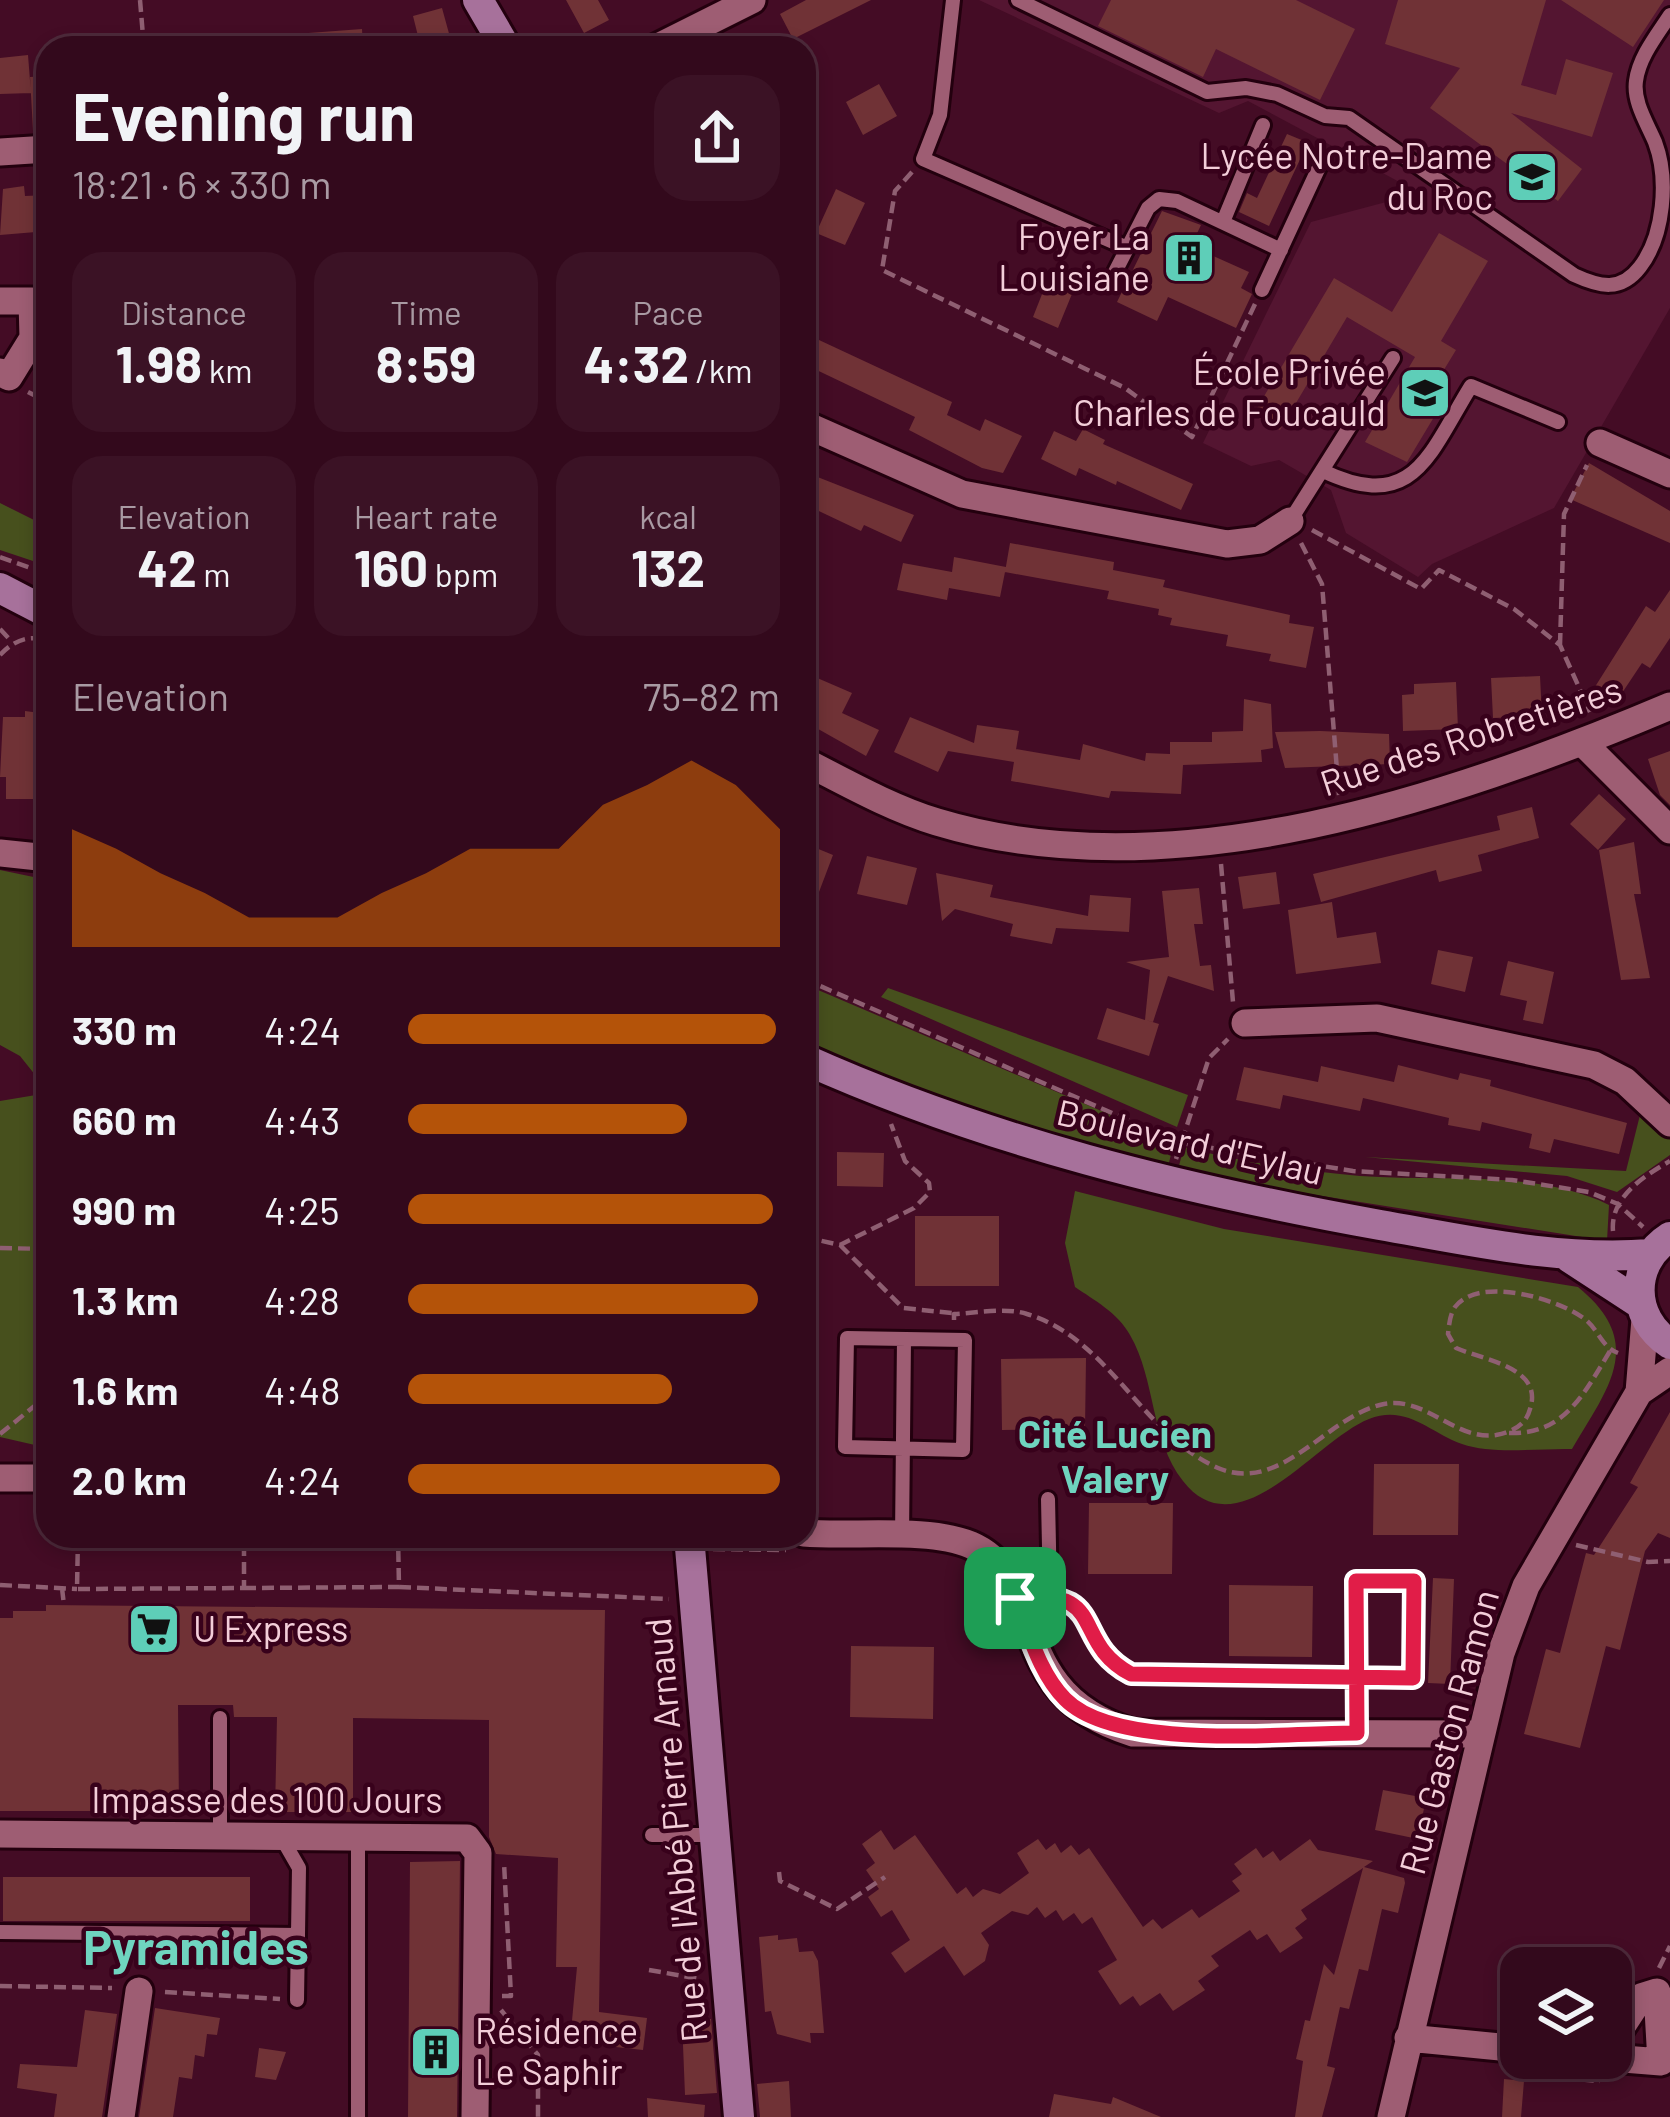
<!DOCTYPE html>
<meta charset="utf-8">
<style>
body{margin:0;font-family:Barlow,sans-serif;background:#3b1225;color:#f1f3f6;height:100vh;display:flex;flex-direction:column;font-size:45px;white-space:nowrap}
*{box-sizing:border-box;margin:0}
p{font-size:39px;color:#a99aa3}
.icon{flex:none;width:66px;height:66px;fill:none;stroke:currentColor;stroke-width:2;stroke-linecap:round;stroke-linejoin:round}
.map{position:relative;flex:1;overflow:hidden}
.side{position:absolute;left:36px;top:36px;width:780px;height:1512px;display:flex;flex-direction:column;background:#33091c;border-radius:36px;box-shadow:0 6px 18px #0003,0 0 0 3px #4e2a3b}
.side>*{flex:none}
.tools{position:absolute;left:1500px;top:1947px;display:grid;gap:24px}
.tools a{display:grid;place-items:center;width:132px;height:132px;border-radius:24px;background:#33091c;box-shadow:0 6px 18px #0003,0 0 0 3px #4e2a3b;font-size:60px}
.pin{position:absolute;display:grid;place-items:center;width:102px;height:102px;color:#fff;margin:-51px;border-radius:24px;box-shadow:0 6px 18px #0006}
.round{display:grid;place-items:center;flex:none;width:126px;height:126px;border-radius:36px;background:#3b1225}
.head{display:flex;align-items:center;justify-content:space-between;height:204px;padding:0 36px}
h1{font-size:66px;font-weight:700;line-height:90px}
.figures{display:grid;grid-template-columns:repeat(3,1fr);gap:18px;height:204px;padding:12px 36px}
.figures div{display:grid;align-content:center;border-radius:30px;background:#3b1225;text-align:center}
.figures b{font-size:51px;font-weight:700}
.figures small{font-size:33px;font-weight:400}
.figures p{font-size:33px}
.chart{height:336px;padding:24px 36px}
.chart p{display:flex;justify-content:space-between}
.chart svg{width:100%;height:216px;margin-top:12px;fill:#b45309;opacity:.7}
ul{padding:0 36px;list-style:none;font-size:39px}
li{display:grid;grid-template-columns:192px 144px 1fr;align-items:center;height:90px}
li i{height:30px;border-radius:15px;background:#b45309}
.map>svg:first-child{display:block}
</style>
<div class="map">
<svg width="1670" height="2117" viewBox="0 0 1670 2117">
<rect width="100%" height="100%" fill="#440c25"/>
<path fill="#541531" d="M 979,0 L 1670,0 L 1670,308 L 1554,508 L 1432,564 L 1418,577 L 1346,533 L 1331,490 L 1279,460 L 1251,466 L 1203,443 L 1311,222 L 1420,193 L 1248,101 L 1219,113 Z"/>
<path fill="#47501d" d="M 0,503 L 48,527 L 48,566 L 0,550 Z
M 0,870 L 48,880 L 48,1091 L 20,1056 L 0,1045 Z
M 804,984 L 1174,1142 L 1167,1171 L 906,1086 L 804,1043 Z
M 888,988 L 1188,1095 L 1177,1127 L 881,997 Z
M 42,1094 L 48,1100 L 48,1448 L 0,1437 L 0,1101 Z
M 1641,1111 L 1670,1135 L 1670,1155 L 1617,1192 L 1567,1176 L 1365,1157 L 1626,1171 Z
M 1184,1147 C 1241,1162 1301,1171 1360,1176 C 1440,1182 1536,1169 1609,1205 L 1607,1241 L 1177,1173 Z
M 1075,1191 L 1224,1229 L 1578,1287 C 1647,1343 1608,1388 1572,1449 C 1540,1448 1493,1455 1462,1444 C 1430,1433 1407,1404 1369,1419 C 1317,1439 1238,1552 1183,1481 C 1150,1439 1156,1380 1130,1335 C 1118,1313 1094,1300 1075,1287 L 1065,1243 Z"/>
<path fill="#703236" d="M 566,0 L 598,0 L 609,20 L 584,33 Z
M 806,0 L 871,0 L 793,39 L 780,14 Z
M 1111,0 L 1296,0 L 1355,29 L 1320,100 L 1216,49 L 1203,77 L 1098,26 Z
M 1398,0 L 1546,0 L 1521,85 L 1556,95 L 1566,59 L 1613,73 L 1592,137 L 1511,113 L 1582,169 L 1558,201 L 1430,108 L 1460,68 L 1385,44 Z
M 1561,0 L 1664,0 L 1633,47 Z
M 442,8 L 453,48 L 421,48 L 413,16 Z
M 362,29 L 363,48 L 295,48 L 295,34 Z
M 28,55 L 31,93 L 0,94 L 0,58 Z
M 48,76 L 48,131 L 33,131 L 30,77 Z
M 879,84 L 897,116 L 863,135 L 846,102 Z
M 1287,134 L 1304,141 L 1303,153 L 1269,226 L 1239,212 L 1247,193 L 1257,198 Z
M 24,186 L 25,196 L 48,195 L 48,231 L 0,235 L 3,189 Z
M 836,189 L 865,203 L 845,245 L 816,233 Z
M 1162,211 L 1201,225 L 1191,246 L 1249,272 L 1241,288 L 1252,294 L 1236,328 L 1168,297 L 1157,321 L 1117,302 Z
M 1439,233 L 1488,261 L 1441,341 L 1456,350 L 1442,373 L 1449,377 L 1437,399 L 1443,402 L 1407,462 L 1365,442 L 1415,357 L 1347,317 L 1280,430 L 1253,415 L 1334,278 L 1392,312 Z
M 1048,279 L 1074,289 L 1058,328 L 1033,317 Z
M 804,333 L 952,402 L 947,415 L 980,431 L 985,419 L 1022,436 L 1003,473 L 982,468 L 909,430 L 915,417 L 804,364 Z
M 1083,429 L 1105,440 L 1103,444 L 1193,484 L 1181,510 L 1117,481 L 1116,485 L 1079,468 L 1076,476 L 1041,459 L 1054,431 L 1076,441 Z
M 1589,463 L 1670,511 L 1670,543 L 1570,499 Z
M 815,476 L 914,515 L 901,542 L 864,525 L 861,531 L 804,504 L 804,479 L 812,483 Z
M 1010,543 L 1114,562 L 1113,570 L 1165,580 L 1163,587 L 1290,615 L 1289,623 L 1314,627 L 1306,668 L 1269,661 L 1271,654 L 1226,646 L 1228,635 L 1170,625 L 1172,618 L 1158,615 L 1159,609 L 1107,599 L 1109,591 L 1005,572 Z
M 954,557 L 1006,567 L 1000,597 L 949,588 L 947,600 L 897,590 L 903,563 L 952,572 Z
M 1670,590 L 1670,638 L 1650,668 L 1642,663 L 1614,705 L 1593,690 L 1646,606 L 1655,612 Z
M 1540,676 L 1542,716 L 1493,718 L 1491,678 Z
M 815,677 L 852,693 L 842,713 L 879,730 L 866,756 L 804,721 L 804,701 Z
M 1456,682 L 1458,729 L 1403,731 L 1402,695 L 1414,694 L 1414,684 Z
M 1244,699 L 1271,704 L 1273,748 L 1261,750 L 1262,762 L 1183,765 L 1181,794 L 1111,791 L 1109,798 L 1011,781 L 1016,749 L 1080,760 L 1083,744 L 1145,761 L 1146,753 L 1170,754 L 1170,742 L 1212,742 L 1212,732 L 1243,731 Z
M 25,711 L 48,714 L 48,799 L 6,799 L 6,777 L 0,777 L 3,717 L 25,717 Z
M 910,717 L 974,743 L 977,725 L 1019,731 L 1014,762 L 948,751 L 938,772 L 894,752 Z
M 1320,731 L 1389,734 L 1390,764 L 1285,768 L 1275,732 Z
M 1670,751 L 1670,805 L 1660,795 L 1648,759 Z
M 1599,794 L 1626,819 L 1598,850 L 1570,824 Z
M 1532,807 L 1539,838 L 1478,855 L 1482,871 L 1439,882 L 1436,870 L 1321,902 L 1313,874 L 1500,830 L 1497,816 Z
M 1634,842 L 1641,894 L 1634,894 L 1650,978 L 1621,980 L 1599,850 Z
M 804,843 L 833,855 L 819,892 L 804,886 Z
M 867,856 L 917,868 L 907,905 L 857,894 Z
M 1276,872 L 1280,904 L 1243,909 L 1238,877 Z
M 936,873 L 993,885 L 990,897 L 1088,916 L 1090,895 L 1131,898 L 1129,932 L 1056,928 L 1052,944 L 1010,936 L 1013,924 L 955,909 L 942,921 Z
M 1199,888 L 1203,924 L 1194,924 L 1200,966 L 1211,965 L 1214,991 L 1168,976 L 1153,1022 L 1146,1020 L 1159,1024 L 1149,1056 L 1097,1039 L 1107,1008 L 1145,1020 L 1150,970 L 1126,962 L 1169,957 L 1162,891 Z
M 1332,902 L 1337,938 L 1376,932 L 1381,963 L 1296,974 L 1288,910 Z
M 1438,950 L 1473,957 L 1465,992 L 1431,984 Z
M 1508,961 L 1554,972 L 1543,1024 L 1523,1020 L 1527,1001 L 1500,995 Z
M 1398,1065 L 1458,1080 L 1460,1073 L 1491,1080 L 1490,1086 L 1627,1123 L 1619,1154 L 1554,1139 L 1550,1153 L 1529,1148 L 1532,1134 L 1482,1122 L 1480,1131 L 1448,1125 L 1449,1118 L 1363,1098 L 1360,1111 L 1283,1095 L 1280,1109 L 1236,1100 L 1244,1067 L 1318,1082 L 1321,1066 L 1394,1082 Z
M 837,1152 L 884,1153 L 883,1187 L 837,1186 Z
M 915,1216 L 999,1216 L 999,1286 L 915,1286 Z
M 1086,1358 L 1085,1429 L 1002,1430 L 1001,1359 Z
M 1670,1412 L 1670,1538 L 1658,1533 L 1645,1551 L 1620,1650 L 1606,1646 L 1580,1748 L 1524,1734 L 1546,1649 L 1560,1653 L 1586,1553 L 1594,1555 L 1638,1487 L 1630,1483 Z
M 1374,1464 L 1459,1464 L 1458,1535 L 1373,1535 Z
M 1089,1503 L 1173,1503 L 1172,1574 L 1088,1574 Z
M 1433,1578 L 1454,1579 L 1450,1684 L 1428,1683 Z
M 1229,1585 L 1313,1586 L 1312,1657 L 1229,1656 Z
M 46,1605 L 605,1610 L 599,2012 L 647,2018 L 643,2050 L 570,2042 L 577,1967 L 556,1967 L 558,1858 L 496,1854 L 489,1837 L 489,1720 L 353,1718 L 353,1812 L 275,1812 L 277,1717 L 234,1717 L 233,1705 L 178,1705 L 179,1811 L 0,1811 L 0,1618 L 13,1618 L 13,1611 L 46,1611 Z
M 851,1646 L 934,1647 L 933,1719 L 850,1717 Z
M 1383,1790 L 1426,1798 L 1418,1839 L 1375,1830 Z
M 881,1830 L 894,1850 L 915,1835 L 957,1894 L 966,1887 L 973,1897 L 983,1889 L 1000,1894 L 1029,1873 L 1017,1853 L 1038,1839 L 1046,1850 L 1055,1843 L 1061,1853 L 1071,1845 L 1079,1855 L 1089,1848 L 1143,1927 L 1153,1919 L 1162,1929 L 1192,1909 L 1199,1918 L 1240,1891 L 1232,1881 L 1242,1874 L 1234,1864 L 1256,1848 L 1263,1858 L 1273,1851 L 1280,1861 L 1310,1839 L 1318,1850 L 1373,1861 L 1364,1867 L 1404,1878 L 1405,1883 L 1398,1913 L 1382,1909 L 1368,1971 L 1359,1969 L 1349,2009 L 1340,2007 L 1327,2066 L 1335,2068 L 1322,2117 L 1295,2117 L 1303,2061 L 1296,2059 L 1305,2020 L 1310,2021 L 1324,1964 L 1334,1975 L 1363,1868 L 1301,1910 L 1307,1919 L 1295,1928 L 1303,1938 L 1280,1953 L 1267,1934 L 1257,1940 L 1250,1930 L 1211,1956 L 1219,1966 L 1198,1981 L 1205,1990 L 1173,2011 L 1160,1993 L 1140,2006 L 1133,1996 L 1120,2005 L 1098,1971 L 1117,1960 L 1092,1917 L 1082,1924 L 1074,1913 L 1063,1921 L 1056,1910 L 1045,1918 L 1037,1907 L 1028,1915 L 1012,1911 L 981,1933 L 989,1945 L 985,1961 L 964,1976 L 944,1946 L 905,1973 L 891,1953 L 910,1940 L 892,1910 L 881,1917 L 868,1897 L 879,1889 L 866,1870 L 875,1863 L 862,1844 Z
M 460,1861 L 457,2117 L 408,2117 L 410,1862 Z
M 3,1877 L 250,1877 L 250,1921 L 3,1921 Z
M 778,1935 L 778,1940 L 797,1938 L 799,1952 L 813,1951 L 818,1961 L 824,2033 L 810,2033 L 811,2043 L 777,2034 L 771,2011 L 765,2012 L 759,1937 Z
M 155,2008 L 220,2018 L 217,2035 L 207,2034 L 204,2057 L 195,2055 L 192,2079 L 179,2077 L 173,2117 L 139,2117 Z
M 85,2010 L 117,2014 L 102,2117 L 54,2117 L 57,2094 L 17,2088 L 20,2064 L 77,2067 Z
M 711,2019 L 717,2093 L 685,2095 L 682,2020 Z
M 259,2048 L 286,2052 L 276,2080 L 255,2077 Z
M 1504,2079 L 1524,2081 L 1521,2117 L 1502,2117 Z
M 789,2081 L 791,2117 L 760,2117 L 757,2084 Z
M 1054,2094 L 1111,2104 L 1113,2097 L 1161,2117 L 1049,2117 Z
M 647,2098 L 705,2105 L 704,2117 L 648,2117 Z"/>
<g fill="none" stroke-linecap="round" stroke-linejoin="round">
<g stroke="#23000e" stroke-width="20">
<path id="lane" d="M 953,0 L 940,115 L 923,159 L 1125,247
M 1018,0 L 1207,92 L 1246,88 L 1277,94 L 1325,116 L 1349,118 L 1574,275 C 1600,287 1621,292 1640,267 C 1664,236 1669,179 1655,142 C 1647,123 1633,102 1636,81 C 1639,57 1657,35 1670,15
M 1223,222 L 1263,125
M 1114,274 L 1148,208 L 1159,199 L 1177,201 L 1281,250
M 1262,290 L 1320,165
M 1323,471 C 1414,514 1429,454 1471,386 L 1558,422
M 1290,521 L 1393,358
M 847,1338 L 965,1340 L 963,1450 L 845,1447 Z
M 1048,1499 L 1050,1594
M 902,1537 L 904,1339
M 1356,1581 L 1413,1581 L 1413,1678 L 1355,1678 Z
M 1015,1599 C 1110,1587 1069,1641 1131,1674 L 1355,1678 L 1357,1733
M 220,1835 L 220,1718
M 280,1835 L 299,1868 L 297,2000
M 652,1835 L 717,1835
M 0,1932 L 298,1935
M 358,2117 L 358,1836"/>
</g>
<g stroke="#23000e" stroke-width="33">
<path id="street" d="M 656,48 L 752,0
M 0,152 L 48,149
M 0,301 L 32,301 L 33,338 L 9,377 L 0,372
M 804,424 L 962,494 L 1227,544 L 1260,540 L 1290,521
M 1600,443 L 1670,474
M 1583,743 L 1670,830
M 804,761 C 847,783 891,808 937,822 C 1172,893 1453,798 1670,706
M 0,853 L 48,858
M 1245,1023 L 1377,1018 L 1594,1065 L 1625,1081 L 1670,1123
M 1639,1392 L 1670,1371
M 0,1478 L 48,1478
M 804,1533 C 852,1537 929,1527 971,1545 C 1048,1578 1001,1693 1133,1733 L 1478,1734
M 0,1834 L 467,1838 L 478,1853 L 475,2117
M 1408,2038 L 1521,2049
M 1611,2043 L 1641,1997 L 1657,1992 L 1661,2062 L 1611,2058
M 121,2117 L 139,1991
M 1391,2117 L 1501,1653 L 1526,1586 L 1639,1392 L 1645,1319"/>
</g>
<g stroke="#23000e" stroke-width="36">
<path id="secondary" d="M 478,0 L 506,48
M 0,588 L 48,613
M 804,1059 C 989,1142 1181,1189 1380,1225 C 1471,1241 1558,1261 1651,1254
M 1670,1237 C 1629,1263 1630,1318 1670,1344
M 1570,1258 L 1639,1303
M 689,1536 L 739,2117"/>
</g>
<path stroke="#8f5f72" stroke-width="4.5" stroke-dasharray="12 6" stroke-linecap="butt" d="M 140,0 L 144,48
M 912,172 L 895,191 L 882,270 L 1125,388 L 1192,437 L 1255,304
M 28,392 L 48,402
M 1312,530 L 1421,589 L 1439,570 L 1514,609 L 1560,645 L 1590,712
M 1301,543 L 1322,584 L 1339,795
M 0,557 L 48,574
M 0,629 L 12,642
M 1560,645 L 1564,514 L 1587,465
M 0,655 C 13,641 30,633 48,642
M 1221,864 L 1233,1002
M 804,979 L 1181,1143 L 1353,1171 L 1512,1180 L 1589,1192 L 1618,1204 L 1643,1227
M 1176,1159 L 1209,1058 L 1228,1039
M 1613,1231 C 1610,1197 1644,1176 1670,1161
M 804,1237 L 840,1245 L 914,1208 L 930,1192 L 929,1183 L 905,1161 L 891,1124
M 840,1245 L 903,1308 L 952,1313
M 0,1248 L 48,1249
M 954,1320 L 954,1314 C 976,1313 1006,1307 1027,1314 C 1110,1339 1142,1435 1218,1468 C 1282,1495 1327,1415 1384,1404 C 1426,1396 1455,1441 1496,1435 C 1512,1432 1526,1425 1530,1409 C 1544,1367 1483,1360 1456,1348 L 1448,1334 C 1449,1325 1450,1314 1455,1307 C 1479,1275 1560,1299 1586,1320 C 1599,1331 1602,1347 1618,1353
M 1509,1433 C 1564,1435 1584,1394 1610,1351
M 0,1434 L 42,1400 L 48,1372
M 78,1536 L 77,1589 L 244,1588 L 244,1536
M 1576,1545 L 1648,1562 L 1670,1561
M 713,1549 L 786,1550
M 0,1585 L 77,1589
M 399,1587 L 669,1599
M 62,1588 L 64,1605
M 244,1588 L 399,1587 L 398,1536
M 779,1872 L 780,1881 L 837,1909 L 885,1877
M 1659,1968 L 1670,1946
M 649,1970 L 700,1979
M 0,1986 L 112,1988
M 165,1992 L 280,1999
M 502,1996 L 511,1996 L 504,1863
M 501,2010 L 538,2055 L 538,2117
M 1528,2075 L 1600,2081"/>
<use href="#lane" stroke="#9e5d73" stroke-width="14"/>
<use href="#street" stroke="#9e5d73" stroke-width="27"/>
<use href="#secondary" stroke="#a7719b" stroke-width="30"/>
</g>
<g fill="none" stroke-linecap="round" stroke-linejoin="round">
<g stroke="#fff" stroke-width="24">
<path id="route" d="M 1015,1598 C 1029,1632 1039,1673 1065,1699 C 1116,1751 1283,1733 1357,1733 L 1356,1581 L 1414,1581 L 1413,1678 L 1131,1674 C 1069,1641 1110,1587 1015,1598"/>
</g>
<use href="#route" stroke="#e11d48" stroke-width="15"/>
</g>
<defs>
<g id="school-square" transform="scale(2.7)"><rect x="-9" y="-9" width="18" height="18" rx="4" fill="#5eceb8" stroke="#38011b"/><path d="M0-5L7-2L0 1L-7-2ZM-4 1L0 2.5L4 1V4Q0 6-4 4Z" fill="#111"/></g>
<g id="building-square" transform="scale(2.7)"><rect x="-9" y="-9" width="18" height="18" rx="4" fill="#5eceb8" stroke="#38011b"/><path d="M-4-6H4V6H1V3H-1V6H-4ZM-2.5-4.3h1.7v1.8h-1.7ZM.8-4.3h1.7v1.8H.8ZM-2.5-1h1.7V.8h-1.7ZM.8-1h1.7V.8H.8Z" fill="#111"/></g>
<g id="supermarket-square" transform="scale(2.7)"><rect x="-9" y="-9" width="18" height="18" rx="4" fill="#5eceb8" stroke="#38011b"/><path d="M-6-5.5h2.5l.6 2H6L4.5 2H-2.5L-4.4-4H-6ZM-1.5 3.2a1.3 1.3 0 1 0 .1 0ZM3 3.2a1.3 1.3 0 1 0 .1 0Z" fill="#111"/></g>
</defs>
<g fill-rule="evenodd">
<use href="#school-square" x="1532" y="177"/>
<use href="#building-square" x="1189" y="258"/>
<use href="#school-square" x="1425" y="393"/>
<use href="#supermarket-square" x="154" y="1629"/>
<use href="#building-square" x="436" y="2052"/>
</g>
<g text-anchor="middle" stroke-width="9" stroke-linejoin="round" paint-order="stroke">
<g font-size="36" fill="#f3ced9" stroke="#38011b" text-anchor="end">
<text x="1493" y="169">Lycée Notre-Dame<tspan x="1493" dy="41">du Roc</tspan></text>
<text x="1150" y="250">Foyer La<tspan x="1150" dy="41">Louisiane</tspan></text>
<text x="1386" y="385">École Privée<tspan x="1386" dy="41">Charles de Foucauld</tspan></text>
<text x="193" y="1642" text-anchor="start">U Express</text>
<text x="475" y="2044" text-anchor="start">Résidence<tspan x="475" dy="41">Le Saphir</tspan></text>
</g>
<g font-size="36" fill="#f3ced9" stroke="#38011b">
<text transform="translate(1471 736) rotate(-18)" y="13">Rue des Robretières</text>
<text transform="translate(1190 1142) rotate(13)" y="13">Boulevard d'Eylau</text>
<text transform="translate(1449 1732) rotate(-75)" y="13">Rue Gaston Ramon</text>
<text x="267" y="1813">Impasse des 100 Jours</text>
<text transform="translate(676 1830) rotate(-95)" y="13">Rue de l'Abbé Pierre Arnaud</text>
</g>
<g font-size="39" font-weight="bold" fill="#6fd4bf" stroke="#38011b">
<text x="1115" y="1448">Cité Lucien<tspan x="1115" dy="45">Valery</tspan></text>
</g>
<g font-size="48" font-weight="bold" fill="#6fd4bf" stroke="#38011b">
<text x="196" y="1965">Pyramides</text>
</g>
</g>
</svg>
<div class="tools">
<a><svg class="icon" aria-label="layers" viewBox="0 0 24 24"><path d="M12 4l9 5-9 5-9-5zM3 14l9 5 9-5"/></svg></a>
</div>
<div class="pin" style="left:1015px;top:1598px;background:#1e9e55"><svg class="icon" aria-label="arrive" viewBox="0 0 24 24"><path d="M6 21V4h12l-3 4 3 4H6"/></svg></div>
<section class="side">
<div class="head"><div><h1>Evening run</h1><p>18:21 · 6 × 330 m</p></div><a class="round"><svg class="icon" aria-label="share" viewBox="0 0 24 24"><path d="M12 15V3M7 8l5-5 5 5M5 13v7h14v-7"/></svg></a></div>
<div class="figures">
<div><p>Distance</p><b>1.98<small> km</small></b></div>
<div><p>Time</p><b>8:59</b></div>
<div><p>Pace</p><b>4:32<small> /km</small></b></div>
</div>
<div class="figures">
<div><p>Elevation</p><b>42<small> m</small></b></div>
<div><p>Heart rate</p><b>160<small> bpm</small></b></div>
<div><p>kcal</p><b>132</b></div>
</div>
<div class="chart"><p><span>Elevation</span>75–82 m</p>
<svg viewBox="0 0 160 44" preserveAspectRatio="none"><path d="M0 44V20L10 24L20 29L30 33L40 38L50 38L60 38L70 33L80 29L90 24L100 24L110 24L120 15L130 11L140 6L150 11L160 20V44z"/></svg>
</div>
<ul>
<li><b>330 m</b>4:24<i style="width:99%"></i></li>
<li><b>660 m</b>4:43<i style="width:75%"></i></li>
<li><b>990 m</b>4:25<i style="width:98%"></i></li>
<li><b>1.3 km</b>4:28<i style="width:94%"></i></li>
<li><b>1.6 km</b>4:48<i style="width:71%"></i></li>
<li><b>2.0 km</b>4:24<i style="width:100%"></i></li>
</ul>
</section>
</div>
